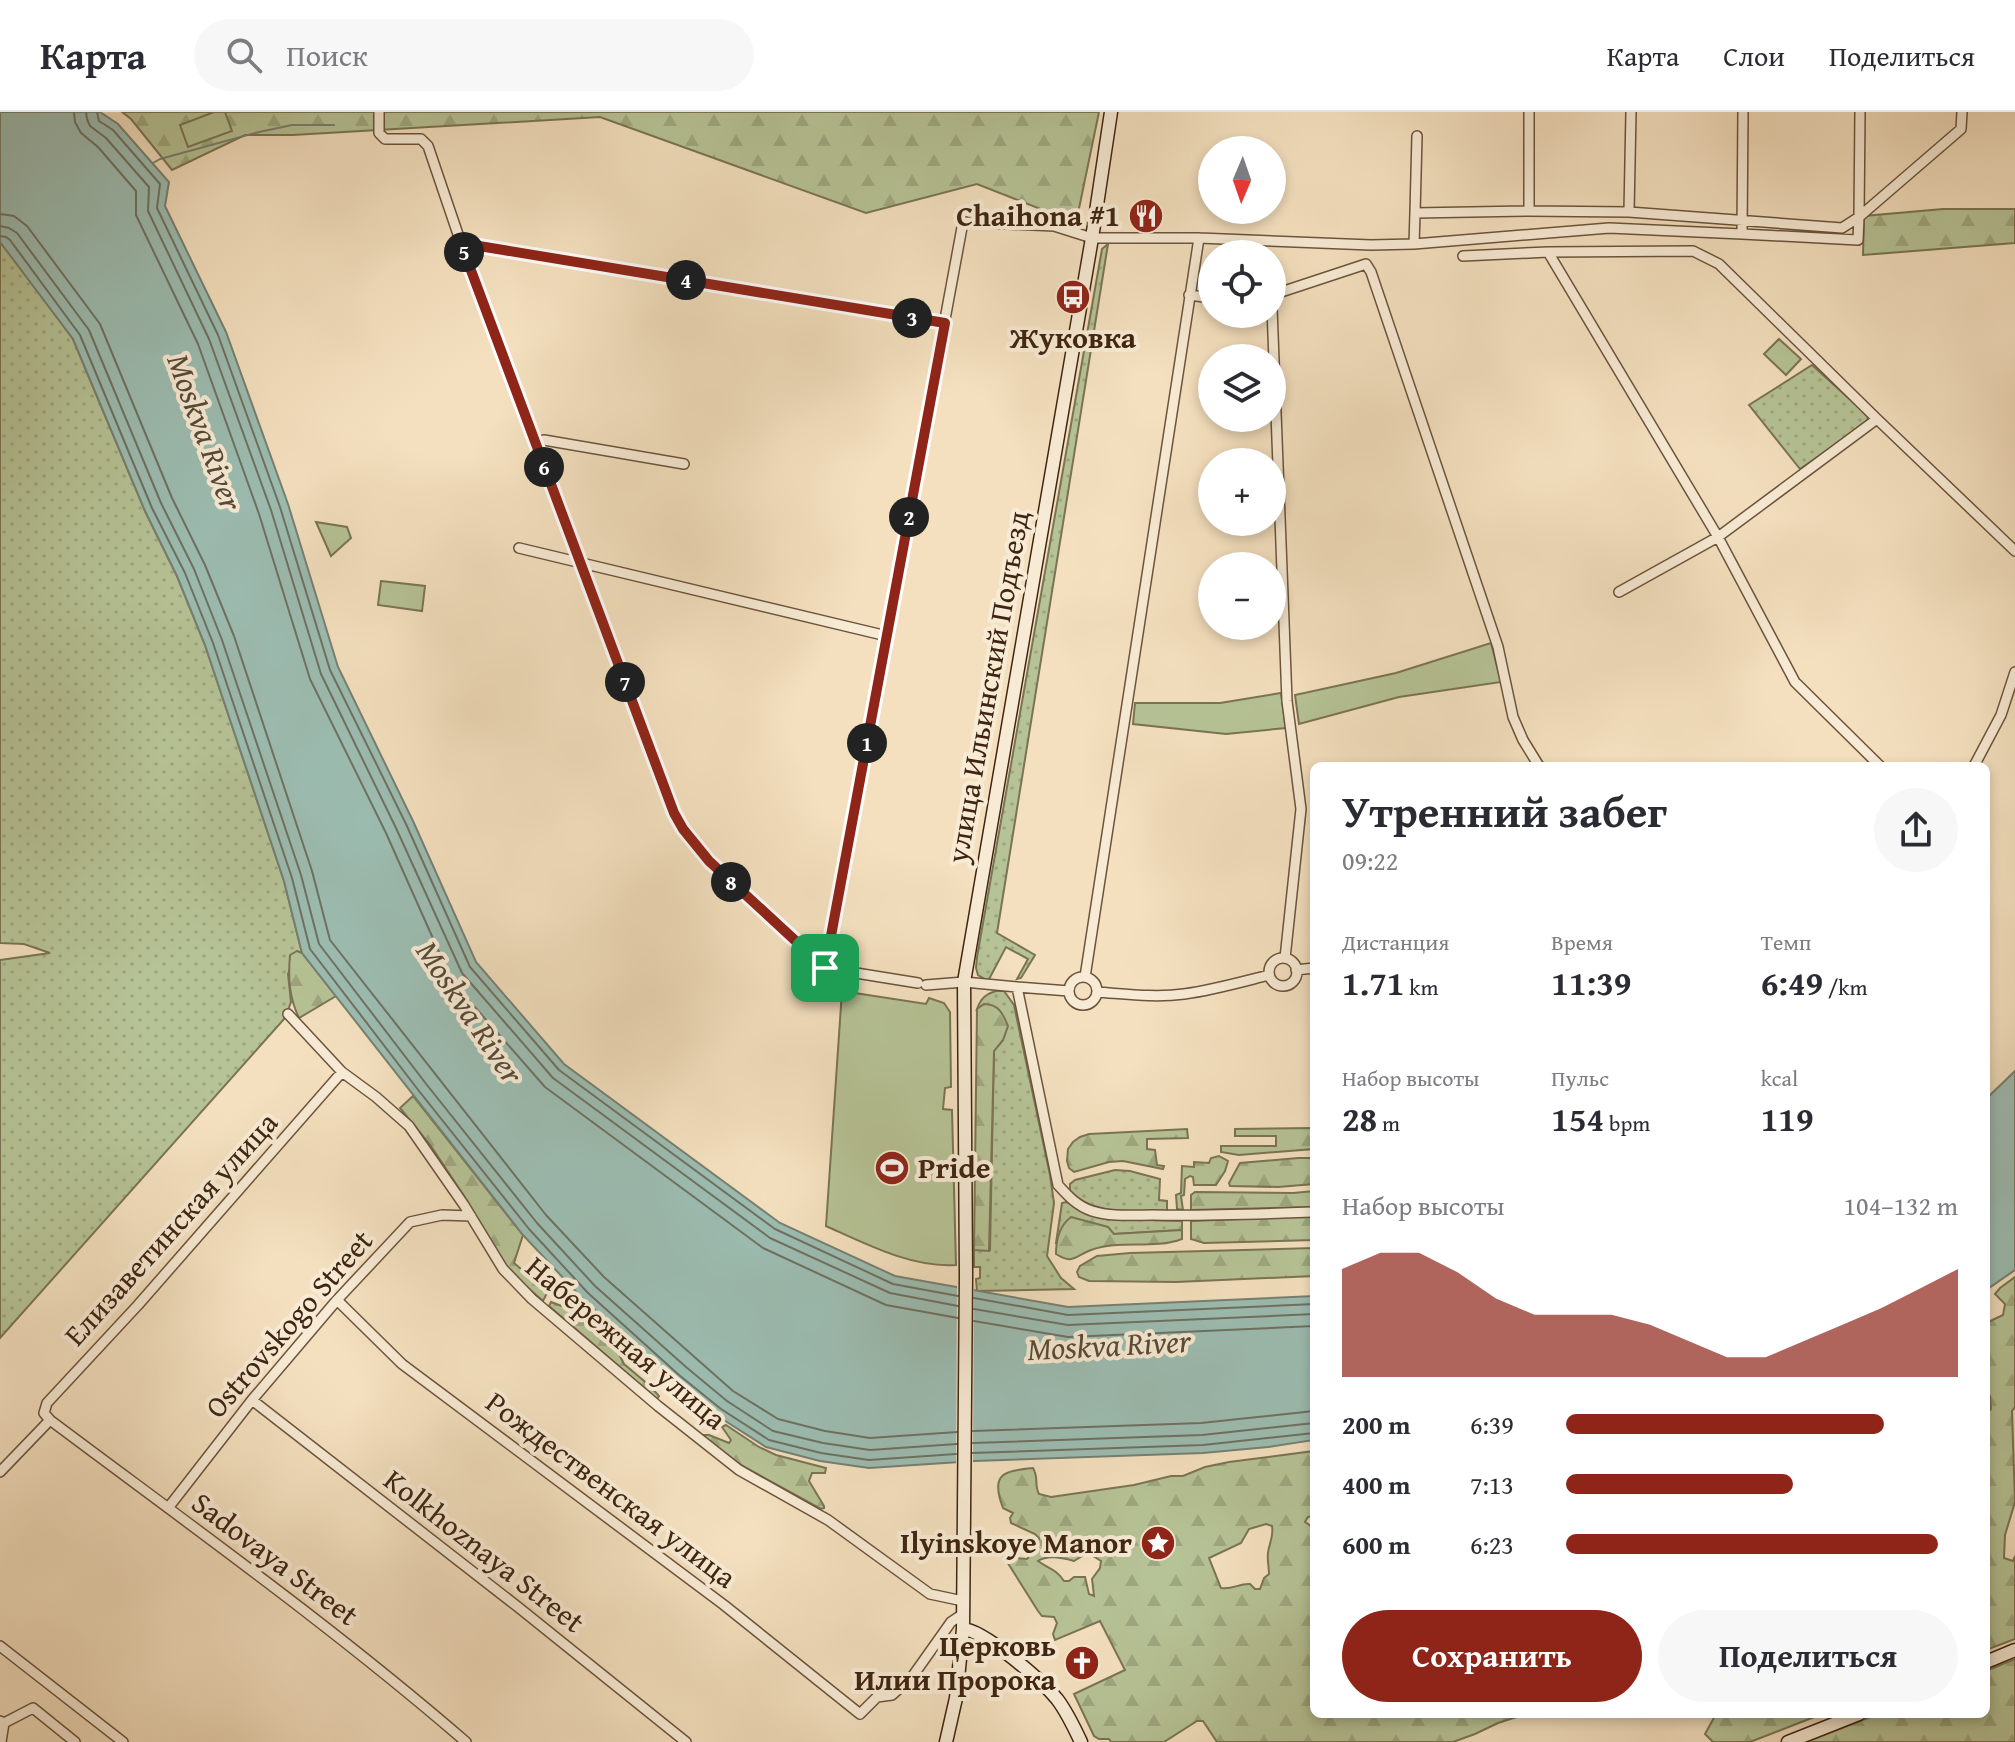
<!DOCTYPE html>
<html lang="ru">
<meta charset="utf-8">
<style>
body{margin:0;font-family:"Gentium Book Plus",serif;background:#f7f7f7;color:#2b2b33;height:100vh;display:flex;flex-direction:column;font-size:30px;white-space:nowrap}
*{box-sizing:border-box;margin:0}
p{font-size:26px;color:#7c7c81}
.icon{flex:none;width:44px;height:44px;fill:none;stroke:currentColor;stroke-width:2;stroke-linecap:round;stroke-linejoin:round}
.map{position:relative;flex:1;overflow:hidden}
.drawer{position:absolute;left:1310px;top:650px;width:680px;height:956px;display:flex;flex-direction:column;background:#fff;border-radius:12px;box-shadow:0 4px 12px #0003}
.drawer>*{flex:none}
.needle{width:52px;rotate:182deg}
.fabs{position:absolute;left:1198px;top:24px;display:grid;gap:16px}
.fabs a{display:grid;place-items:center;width:88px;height:88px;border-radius:50%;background:#fff;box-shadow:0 4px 12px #0003;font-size:40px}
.pin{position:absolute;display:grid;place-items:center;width:68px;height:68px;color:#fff;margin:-34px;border-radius:16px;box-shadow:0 4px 12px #0006}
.km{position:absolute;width:40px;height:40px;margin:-20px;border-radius:50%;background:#222;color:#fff;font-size:22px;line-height:40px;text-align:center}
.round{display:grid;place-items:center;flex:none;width:84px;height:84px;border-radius:42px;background:#f7f7f7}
.overview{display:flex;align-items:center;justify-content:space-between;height:136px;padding:0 32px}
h1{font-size:44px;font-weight:800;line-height:60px}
.stats{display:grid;grid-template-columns:repeat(3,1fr);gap:12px;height:136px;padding:8px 32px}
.stats div{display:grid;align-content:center}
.stats b{font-size:34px;font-weight:800}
.stats small{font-size:22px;font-weight:400}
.stats p{font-size:22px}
.chart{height:224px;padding:16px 32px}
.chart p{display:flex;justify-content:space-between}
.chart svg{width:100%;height:144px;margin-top:8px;fill:#8f2418;opacity:.7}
.primary-button{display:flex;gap:16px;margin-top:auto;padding:16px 32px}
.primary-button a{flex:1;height:92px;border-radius:48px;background:#8f2418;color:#fff;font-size:32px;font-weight:800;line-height:92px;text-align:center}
.primary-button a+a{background:#f7f7f7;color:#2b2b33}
ul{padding:0 32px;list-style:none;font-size:26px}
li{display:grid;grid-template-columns:128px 96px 1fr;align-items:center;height:60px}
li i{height:20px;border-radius:10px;background:#8f2418}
header{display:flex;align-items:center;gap:48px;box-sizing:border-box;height:112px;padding:0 40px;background:#fff;border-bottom:2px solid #e1e1e2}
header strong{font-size:38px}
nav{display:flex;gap:44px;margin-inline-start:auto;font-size:28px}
.search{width:560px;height:72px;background:#f7f7f7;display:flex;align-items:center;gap:20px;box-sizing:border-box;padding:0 28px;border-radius:44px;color:#7c7c81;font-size:30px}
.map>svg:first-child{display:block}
</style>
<header>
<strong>Карта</strong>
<div class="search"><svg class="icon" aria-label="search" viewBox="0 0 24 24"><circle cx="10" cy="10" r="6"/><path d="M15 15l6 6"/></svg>Поиск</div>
<nav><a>Карта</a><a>Слои</a><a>Поделиться</a></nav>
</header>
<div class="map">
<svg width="2015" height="1630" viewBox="0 0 2015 1630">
<defs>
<pattern id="grass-dots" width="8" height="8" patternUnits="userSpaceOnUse" patternTransform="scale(2)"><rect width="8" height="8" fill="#b6c396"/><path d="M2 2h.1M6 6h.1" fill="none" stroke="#9ea780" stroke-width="1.8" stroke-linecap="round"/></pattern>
<pattern id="forest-firs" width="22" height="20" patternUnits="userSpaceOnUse" patternTransform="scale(2)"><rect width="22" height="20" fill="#b6c396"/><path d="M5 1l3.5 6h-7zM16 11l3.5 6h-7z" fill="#9ea780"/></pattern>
</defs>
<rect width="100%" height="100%" fill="#f4e0bf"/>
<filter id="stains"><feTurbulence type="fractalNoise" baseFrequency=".0025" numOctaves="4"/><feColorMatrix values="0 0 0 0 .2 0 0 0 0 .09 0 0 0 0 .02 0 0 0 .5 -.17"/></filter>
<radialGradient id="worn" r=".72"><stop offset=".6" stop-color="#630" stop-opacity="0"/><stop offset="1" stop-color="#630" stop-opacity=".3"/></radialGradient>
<path fill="url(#grass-dots)" stroke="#7a7454" stroke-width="2" d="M 0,131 L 3,131 L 73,227 L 145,399 L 177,464 L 205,533 L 284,769 L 302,841 L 297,840 L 288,862 L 291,890 L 285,906 L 0,1226 L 0,848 L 50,841 L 24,832 L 0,831 Z
M 1108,132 L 997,821 L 1035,843 L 1021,866 L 1017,867 L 1028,847 L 1006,835 L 988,869 L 978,863 L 976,856 L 977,845 L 1102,137 Z
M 1812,253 L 1865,301 L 1868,306 L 1865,312 L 1800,357 L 1749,293 Z
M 996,879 L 1004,879 L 1014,893 L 1050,1063 L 1054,1091 L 1047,1144 L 1061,1166 L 1074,1177 L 977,1179 L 976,1167 L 980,1166 L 980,1155 L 974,1155 L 974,1138 L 990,1138 L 994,938 L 1003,928 L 984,893 L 977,897 C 981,886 986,882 996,879 Z
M 1115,1058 L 1130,1059 L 1160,1067 L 1159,1088 L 1167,1089 L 1167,1099 C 1135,1098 1094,1105 1070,1079 L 1070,1072 L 1075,1068 Z
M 1066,1090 L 1114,1107 L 1182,1109 L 1182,1118 L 1114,1122 L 1056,1131 L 1062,1091 Z"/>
<path fill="url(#forest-firs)" stroke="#7a7454" stroke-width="2" fill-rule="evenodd" d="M 122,0 L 1099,0 L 1076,111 L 977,72 L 866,101 L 600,5 L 293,23 L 245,23 L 172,58 L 131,7 Z
M 1943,97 L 2015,97 L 2015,131 L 1863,143 L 1864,104 Z
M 297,839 L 302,841 L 336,884 L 299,906 C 289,885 288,866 290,843 Z
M 984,892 C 999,892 1003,902 1008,914 L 1003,928 L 994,939 L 989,1139 L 974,1138 L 977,897 Z
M 413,984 L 523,1123 L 514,1151 L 541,1174 L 547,1181 L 543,1189 L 512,1162 L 496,1141 L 464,1084 L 431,1034 L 400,996 Z
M 1314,1016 L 1314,1037 L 1239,1043 L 1221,1040 L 1221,1034 L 1276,1034 L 1276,1024 L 1235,1024 L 1235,1017 Z
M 1187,1017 L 1188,1026 L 1147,1027 L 1147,1037 L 1155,1038 L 1157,1053 L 1164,1054 L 1163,1057 L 1123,1049 L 1109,1050 L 1074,1060 L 1069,1056 L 1067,1049 L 1068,1037 L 1073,1030 L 1080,1025 L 1089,1022 Z
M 1219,1044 L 1228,1049 L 1225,1059 L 1216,1073 L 1194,1073 L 1193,1065 L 1190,1064 L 1185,1067 L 1184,1083 L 1181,1084 L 1183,1098 L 1177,1097 L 1176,1083 L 1181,1081 L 1182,1054 L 1194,1055 L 1194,1050 L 1209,1051 L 1211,1046 Z
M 1298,1046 L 1314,1046 L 1314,1072 L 1278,1075 L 1230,1074 L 1229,1071 L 1240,1051 Z
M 1195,1080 L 1293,1081 L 1314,1079 L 1314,1095 L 1191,1098 L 1191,1083 Z
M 1314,1104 L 1314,1128 L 1204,1131 L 1191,1127 L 1191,1109 Z
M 1071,1105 L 1108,1115 L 1114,1122 L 1182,1118 L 1182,1127 C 1153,1138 1120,1127 1091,1138 C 1075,1144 1073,1153 1056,1142 C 1056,1127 1059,1114 1071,1105 Z
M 1314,1136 L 1314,1164 L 1176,1170 L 1089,1169 L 1079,1165 L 1077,1160 L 1080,1154 L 1097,1144 L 1130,1141 Z
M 2015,1165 L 2015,1295 L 2012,1299 L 2015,1390 L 2005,1423 L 2004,1446 L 2013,1449 L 2015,1444 L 2015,1527 L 1986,1538 L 1986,1302 L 1991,1297 L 1990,1284 L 1986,1279 L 1986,1211 L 2003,1203 L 2005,1192 L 1995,1182 L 2000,1176 Z
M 551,1190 L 564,1195 L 573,1192 L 581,1194 L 598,1214 L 615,1221 L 622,1231 L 620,1244 L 624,1252 L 650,1274 L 659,1284 L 657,1287 L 549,1194 Z
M 726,1313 L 759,1335 L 776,1343 L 826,1356 L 825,1361 L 812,1361 L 809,1369 L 824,1394 L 824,1396 L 821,1397 L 730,1347 L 702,1323 L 709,1323 L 729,1331 L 731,1328 L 722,1315 Z
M 1314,1339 L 1314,1404 L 1308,1405 L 1305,1410 L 1314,1416 L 1314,1602 L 1526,1602 L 1498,1611 L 1475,1622 L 1453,1630 L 1217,1630 L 1203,1609 L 1197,1609 L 1164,1630 L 1111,1630 L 1109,1627 L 1099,1627 L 1094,1624 L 1074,1582 L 1125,1558 L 1100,1509 L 1055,1528 L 1053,1522 L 1057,1511 L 1054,1505 L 1042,1504 L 1038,1499 L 1004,1445 L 1027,1447 L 1038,1432 L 1039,1426 L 1035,1422 L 1011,1411 L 1010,1406 L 1013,1401 L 1003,1396 C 990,1362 1003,1359 1033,1356 C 1039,1366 1034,1373 1039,1382 L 1051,1385 L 1134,1373 L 1171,1364 L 1183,1364 L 1205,1355 L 1229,1350 ZM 1266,1412 L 1272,1414 C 1274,1425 1269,1431 1268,1441 C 1267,1448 1269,1455 1269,1462 L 1264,1466 L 1260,1477 L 1255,1477 L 1250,1472 C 1240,1471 1232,1478 1221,1476 L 1209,1446 L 1241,1431 L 1249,1417 ZM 1090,1442 L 1101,1449 L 1100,1456 L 1092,1467 L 1094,1484 L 1089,1482 L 1085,1465 L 1074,1465 L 1069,1469 L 1064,1469 C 1056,1457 1049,1457 1038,1449 C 1048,1442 1064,1446 1074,1449 L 1084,1443 Z
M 2015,1547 L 2015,1630 L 1806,1630 L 1878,1602 L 1986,1602 L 1986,1559 Z
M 1716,1602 L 1822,1602 L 1750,1630 L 1713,1630 L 1705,1622 Z"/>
<path fill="#b6c396" stroke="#7a7454" stroke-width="2" d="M 214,0 L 225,0 L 232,19 L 188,35 L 180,13 Z
M 1779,227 L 1801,247 L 1786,263 L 1764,242 Z
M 316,410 L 347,415 L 351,426 L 331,444 Z
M 381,469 L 425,474 L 422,499 L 378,493 Z
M 1491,531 L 1501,570 L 1399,585 L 1299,612 L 1295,583 L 1396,561 Z
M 1281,581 L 1286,616 L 1226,622 L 1133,612 L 1135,591 L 1220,591 Z
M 842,879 L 926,892 L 929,886 L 944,891 L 950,900 L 951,975 L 945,976 L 943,997 L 952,998 L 956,1153 C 912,1156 866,1132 826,1114 Z"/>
<path fill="#9cbdb2" stroke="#778072" stroke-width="2" d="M 0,0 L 100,0 L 118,12 L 169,70 L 165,94 L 226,220 L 288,392 L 338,555 L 413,709 L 476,850 L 564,952 L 780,1111 L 895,1164 L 1068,1195 L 1314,1184 L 1314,1328 L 1268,1335 L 1203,1341 L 975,1349 L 869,1356 L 820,1349 L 766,1335 L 716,1303 L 674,1269 L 583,1187 L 523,1123 L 302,841 L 284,769 L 205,533 L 177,464 L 145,399 L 73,227 L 0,130 Z
M 2015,959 L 2015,1158 L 1986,1178 L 1986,987 Z"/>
<path fill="#f4e0bf" d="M 957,1171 L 974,1174 L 973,1353 L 956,1354 Z"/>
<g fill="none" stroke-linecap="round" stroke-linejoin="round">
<path stroke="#6e7162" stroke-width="2" d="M 74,0 L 75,10 L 81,21 L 98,35 L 136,79 L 136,103 L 198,232 L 259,402 L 310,567 L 386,721 L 452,869 L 545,975 L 763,1136 L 886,1193 L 958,1206
M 86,0 L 87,7 L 90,14 L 106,26 L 149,75 L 148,99 L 209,227 L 271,398 L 321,562 L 396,716 L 462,861 L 553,966 L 770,1126 L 890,1181 L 958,1194
M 97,0 L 99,9 L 113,18 L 160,72 L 157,96 L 218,223 L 280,395 L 330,558 L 406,712 L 470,855 L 559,958 L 775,1117 L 893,1172 L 958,1184
M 0,102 L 14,104 L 27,114 L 100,212 L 172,386 L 205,453 L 234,524 L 312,759 L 330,828 L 546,1103 L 604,1165 L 733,1279 L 778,1307 L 825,1319 L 870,1326 L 957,1320
M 0,114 L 9,116 L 17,121 L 89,218 L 161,391 L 194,457 L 222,528 L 301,763 L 319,832 L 427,973 L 537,1111 L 595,1174 L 686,1255 L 727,1289 L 773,1319 L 823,1331 L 870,1338 L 957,1332
M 0,124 L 6,125 L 10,128 L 80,223 L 152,396 L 185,461 L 213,531 L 292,766 L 310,837 L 419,979 L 529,1117 L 588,1181 L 679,1263 L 721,1297 L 769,1328 L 821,1341 L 869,1348 L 956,1342
M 974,1186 L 1068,1203 L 1314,1192
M 974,1197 L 1068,1213 L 1314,1202
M 974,1209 L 1068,1225 L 1314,1214
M 973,1319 L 1201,1311 L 1314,1299
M 973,1331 L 1202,1323 L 1314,1311
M 972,1341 L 1203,1333 L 1314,1321"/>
<path stroke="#778072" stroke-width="2" d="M 153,51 L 160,47 L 259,20 L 292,13 L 334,13"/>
<g stroke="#6c543c" stroke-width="12">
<path id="minor" d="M 379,0 L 379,21 L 385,27 L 421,27 L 428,34 L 463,137 L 473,133 L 945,211
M 1529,0 L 1529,99
M 1860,0 L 1859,105 L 1961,17 L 1962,0
M 1417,24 L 1415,101 L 1529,99 L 1629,100 L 1842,116 L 1859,105
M 1629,100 L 1631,0
M 1742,122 L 1858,128 L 1859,105
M 1414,132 L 1415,101
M 463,137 L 674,701 L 683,717 L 709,749 L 825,856
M 1548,140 L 1693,139 L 1719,152 L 1877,307 L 2015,439
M 1463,144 L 1548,140 L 1718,425 L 1795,570 L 1880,654
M 1189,183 L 1212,186
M 1272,183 L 1366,152 L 1371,160 L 1498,535 L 1513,605 L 1523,628 L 1539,654
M 1272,196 L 1287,589 L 1301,697 L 1285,846
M 535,331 L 544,328 L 684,352
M 519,436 L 887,524
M 1619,480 L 1718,425 L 1877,307
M 1974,654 L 2001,603 L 2015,560
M1269 860a14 14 0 1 1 28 0a14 14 0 1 1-28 0Z
M 1296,858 L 1314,856
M 1085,865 L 1199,126
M1069 879a14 14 0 1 1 28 0a14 14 0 1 1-28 0Z
M 918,871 L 825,856 L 963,110 L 1054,114 L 1092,126 L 1199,126 L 1371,133 L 1414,132 L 1609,116 L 1742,122 L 1743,0
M 926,873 L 964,870 L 1017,875 L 1058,1073 C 1068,1084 1077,1094 1092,1099 C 1110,1105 1134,1103 1153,1103 C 1207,1104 1260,1102 1314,1100
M 1017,875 L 1069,879
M 1097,880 C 1126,882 1155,886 1184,882 C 1213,878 1241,870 1269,863
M 288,902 L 342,960 L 376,985 L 409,1014 L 464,1093 L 503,1157 L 532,1187 L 658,1294 L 739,1358 L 828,1408 L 930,1482 L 963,1489
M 342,960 L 138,1193 L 47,1291 L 44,1301 L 50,1308 C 190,1413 333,1515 466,1630
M 337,1188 L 402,1252 L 724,1493 L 860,1602 L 877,1585 L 892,1583 L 912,1565 L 951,1510 L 963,1502
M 252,1288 L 518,1495 L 686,1630
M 0,1360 L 50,1308
M 168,1396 L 252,1288 L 337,1188 L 410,1110 L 442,1103 L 471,1104
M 0,1534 L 123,1630
M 0,1609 L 4,1611 L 33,1596 L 75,1630
M 1,1630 L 4,1611"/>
</g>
<g stroke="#3f2511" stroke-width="15">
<path id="secondary" d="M 963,1517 C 984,1518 1042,1569 1057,1587 C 1067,1600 1074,1615 1081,1630
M 1986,1550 L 2015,1538
M 946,1630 L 956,1586 L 963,1517 L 966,1163 L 964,870 L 1092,126 L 1111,0
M 1788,1630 L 1859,1602"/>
</g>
<use href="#minor" stroke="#f8ebd5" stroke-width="9"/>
<use href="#secondary" stroke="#f8ebd5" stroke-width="12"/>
</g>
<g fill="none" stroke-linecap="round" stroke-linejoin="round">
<g stroke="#fff" stroke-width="16">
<path id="route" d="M 473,133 L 945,211 L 825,856 L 709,749 L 683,717 L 674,701 L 463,137 Z"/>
</g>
<use href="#route" stroke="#8f2418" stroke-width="10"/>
</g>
<defs>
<g id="restaurant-disc" transform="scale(1.8)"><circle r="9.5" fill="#8f2418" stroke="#f8ebd5"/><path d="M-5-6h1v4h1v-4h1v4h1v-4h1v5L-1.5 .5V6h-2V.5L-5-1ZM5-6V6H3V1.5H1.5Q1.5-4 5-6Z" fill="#fff"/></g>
<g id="bus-disc" transform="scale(1.8)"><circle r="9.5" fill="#8f2418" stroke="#f8ebd5"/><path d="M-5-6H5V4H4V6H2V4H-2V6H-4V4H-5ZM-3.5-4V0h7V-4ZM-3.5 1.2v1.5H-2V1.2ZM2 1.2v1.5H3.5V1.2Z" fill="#fff"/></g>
<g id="stadium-disc" transform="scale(1.8)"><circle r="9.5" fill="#8f2418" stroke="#f8ebd5"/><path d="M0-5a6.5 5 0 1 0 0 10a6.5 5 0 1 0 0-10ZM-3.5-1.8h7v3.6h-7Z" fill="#fff"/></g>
<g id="sight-disc" transform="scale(1.8)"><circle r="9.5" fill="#8f2418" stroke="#f8ebd5"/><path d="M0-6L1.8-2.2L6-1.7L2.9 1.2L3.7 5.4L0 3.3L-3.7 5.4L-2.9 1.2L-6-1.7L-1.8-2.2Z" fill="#fff"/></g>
<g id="church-disc" transform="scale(1.8)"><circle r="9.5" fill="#8f2418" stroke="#f8ebd5"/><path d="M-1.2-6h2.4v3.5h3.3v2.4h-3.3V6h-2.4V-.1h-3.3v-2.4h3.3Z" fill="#fff"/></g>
</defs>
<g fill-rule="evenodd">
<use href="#restaurant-disc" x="1146" y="104"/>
<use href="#bus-disc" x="1073" y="185"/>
<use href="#stadium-disc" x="892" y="1056"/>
<use href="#sight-disc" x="1158" y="1431"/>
<use href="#church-disc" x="1082" y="1551"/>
</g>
<g text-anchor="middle" stroke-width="8" stroke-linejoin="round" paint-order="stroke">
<g font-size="30" font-weight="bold" fill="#3f2511" stroke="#f8ebd5" text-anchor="end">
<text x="1120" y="114">Chaihona #1</text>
<text x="1073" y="236" text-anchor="middle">Жуковка</text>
<text x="918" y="1066" text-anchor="start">Pride</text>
<text x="1132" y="1441">Ilyinskoye Manor</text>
<text x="1056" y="1544">Церковь<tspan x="1056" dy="34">Илии Пророка</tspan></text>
</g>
<g font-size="30" fill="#3f2511" stroke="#f8ebd5">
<text transform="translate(988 575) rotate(-80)" y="10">улица Ильинский Подъезд</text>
<text transform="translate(171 1117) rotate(-48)" y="10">Елизаветинская улица</text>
<text transform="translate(289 1212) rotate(-49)" y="10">Ostrovskogo Street</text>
<text transform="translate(626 1231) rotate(40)" y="10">Набережная улица</text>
<text transform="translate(611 1378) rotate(37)" y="10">Рождественская улица</text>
<text transform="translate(484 1439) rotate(38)" y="10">Kolkhoznaya Street</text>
<text transform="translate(275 1447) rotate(37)" y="10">Sadovaya Street</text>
</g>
<g font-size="32" font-style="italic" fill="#564b39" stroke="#f8ebd5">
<text transform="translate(205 320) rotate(70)" y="11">Moskva River</text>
<text transform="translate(470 900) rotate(56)" y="11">Moskva River</text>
<text transform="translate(1109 1233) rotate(-3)" y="11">Moskva River</text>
</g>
</g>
<rect width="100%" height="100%" filter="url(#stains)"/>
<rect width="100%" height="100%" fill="url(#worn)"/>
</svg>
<div class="fabs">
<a><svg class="needle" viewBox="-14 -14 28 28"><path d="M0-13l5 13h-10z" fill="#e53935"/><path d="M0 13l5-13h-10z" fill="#7c7c81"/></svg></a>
<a><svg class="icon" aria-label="locate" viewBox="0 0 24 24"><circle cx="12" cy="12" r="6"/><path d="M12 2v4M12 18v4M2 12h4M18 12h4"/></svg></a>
<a><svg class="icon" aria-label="layers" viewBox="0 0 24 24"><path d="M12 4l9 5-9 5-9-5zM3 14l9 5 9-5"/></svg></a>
<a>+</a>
<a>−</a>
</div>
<div class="pin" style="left:825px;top:856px;background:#1e9e55"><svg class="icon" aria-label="arrive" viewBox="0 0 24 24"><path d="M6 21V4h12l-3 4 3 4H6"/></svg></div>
<b class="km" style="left:867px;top:631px">1</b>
<b class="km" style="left:909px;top:405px">2</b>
<b class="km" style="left:912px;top:206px">3</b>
<b class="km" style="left:686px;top:168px">4</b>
<b class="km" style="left:464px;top:140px">5</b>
<b class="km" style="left:544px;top:355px">6</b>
<b class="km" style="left:625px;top:570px">7</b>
<b class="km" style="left:731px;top:770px">8</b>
<section class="drawer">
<div class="overview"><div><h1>Утренний забег</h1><p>09:22</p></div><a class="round"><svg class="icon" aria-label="share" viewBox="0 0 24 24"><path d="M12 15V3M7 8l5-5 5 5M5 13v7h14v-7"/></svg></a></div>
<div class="stats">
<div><p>Дистанция</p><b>1.71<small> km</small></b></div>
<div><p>Время</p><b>11:39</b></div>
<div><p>Темп</p><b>6:49<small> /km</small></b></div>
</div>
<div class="stats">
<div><p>Набор высоты</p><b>28<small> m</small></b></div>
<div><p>Пульс</p><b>154<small> bpm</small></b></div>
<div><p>kcal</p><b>119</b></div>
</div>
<div class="chart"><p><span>Набор высоты</span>104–132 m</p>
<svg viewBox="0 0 160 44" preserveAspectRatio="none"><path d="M0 44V11L10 6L20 6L30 12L40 20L50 25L60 25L70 25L80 28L90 33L100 38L110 38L120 33L130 28L140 23L150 17L160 11V44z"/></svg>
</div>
<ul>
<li><b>200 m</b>6:39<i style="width:81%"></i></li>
<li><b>400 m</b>7:13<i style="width:58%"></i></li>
<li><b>600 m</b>6:23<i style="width:95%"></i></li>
</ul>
<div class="primary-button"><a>Сохранить</a><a>Поделиться</a></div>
</section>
</div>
